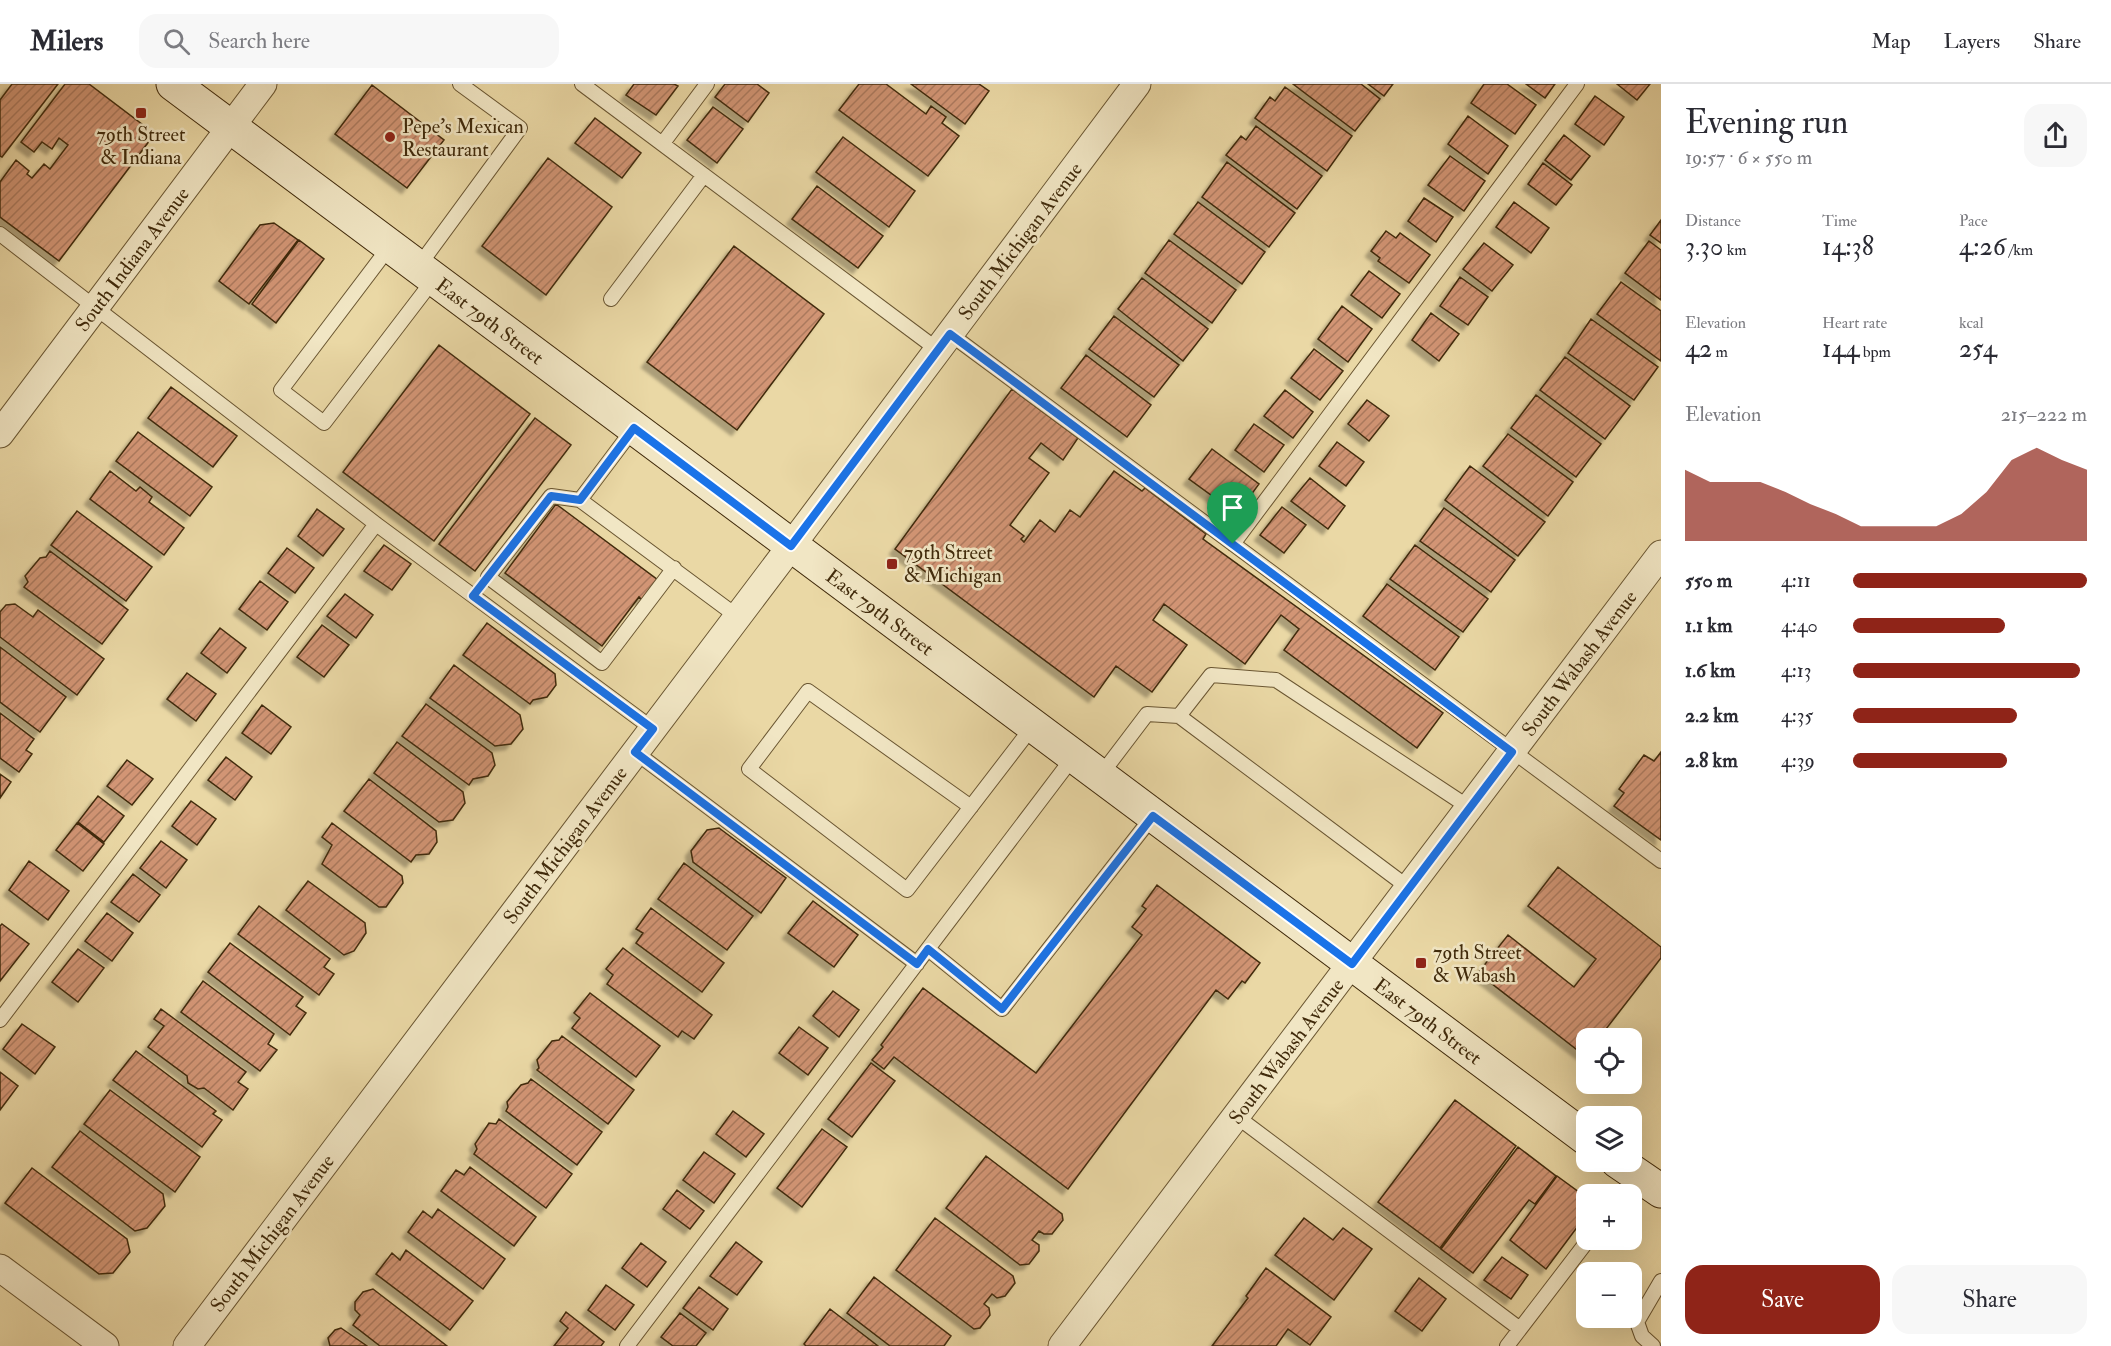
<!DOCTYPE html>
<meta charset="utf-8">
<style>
body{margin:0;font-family:"IM FELL Double Pica",serif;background:#f7f7f7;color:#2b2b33;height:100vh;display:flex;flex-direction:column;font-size:22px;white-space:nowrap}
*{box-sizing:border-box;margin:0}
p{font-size:20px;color:#7c7c81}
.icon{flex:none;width:33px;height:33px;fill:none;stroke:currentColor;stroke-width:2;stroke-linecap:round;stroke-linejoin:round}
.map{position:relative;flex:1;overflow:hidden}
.panel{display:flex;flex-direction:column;background:#fff;width:450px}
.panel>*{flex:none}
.tools{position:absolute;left:1576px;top:944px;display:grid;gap:12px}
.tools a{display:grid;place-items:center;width:66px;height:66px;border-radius:12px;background:#fff;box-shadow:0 6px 24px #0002;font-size:30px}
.pin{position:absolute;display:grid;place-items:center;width:51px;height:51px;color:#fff;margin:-62px -26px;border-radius:50% 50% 50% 0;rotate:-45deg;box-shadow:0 0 6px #0007}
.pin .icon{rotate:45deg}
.round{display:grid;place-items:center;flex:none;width:63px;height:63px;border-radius:18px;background:#f7f7f7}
.head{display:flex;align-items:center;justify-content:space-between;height:102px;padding:0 24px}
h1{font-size:33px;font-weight:600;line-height:45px}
.figures{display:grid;grid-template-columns:repeat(3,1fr);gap:9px;height:102px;padding:6px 24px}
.figures div{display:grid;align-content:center}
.figures b{font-size:26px;font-weight:600}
.figures small{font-size:16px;font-weight:400}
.figures p{font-size:16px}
.chart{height:168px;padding:12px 24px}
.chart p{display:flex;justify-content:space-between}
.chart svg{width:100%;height:108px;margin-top:6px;fill:#8f2418;opacity:.7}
.action{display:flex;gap:12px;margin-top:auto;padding:12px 24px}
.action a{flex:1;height:69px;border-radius:18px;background:#8f2418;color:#fff;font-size:24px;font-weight:600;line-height:69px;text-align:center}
.action a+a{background:#f7f7f7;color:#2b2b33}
ul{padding:0 24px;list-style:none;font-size:20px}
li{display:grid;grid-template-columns:96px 72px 1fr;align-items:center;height:45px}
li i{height:15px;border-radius:8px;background:#8f2418}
header{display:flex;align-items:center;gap:36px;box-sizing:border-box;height:84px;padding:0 30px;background:#fff;border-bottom:2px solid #e1e1e2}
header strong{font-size:28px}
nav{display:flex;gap:33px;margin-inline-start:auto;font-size:21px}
.search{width:420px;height:54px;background:#f7f7f7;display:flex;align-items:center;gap:15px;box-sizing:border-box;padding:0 21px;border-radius:18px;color:#7c7c81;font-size:22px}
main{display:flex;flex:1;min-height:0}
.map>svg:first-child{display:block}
</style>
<header>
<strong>Milers</strong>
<div class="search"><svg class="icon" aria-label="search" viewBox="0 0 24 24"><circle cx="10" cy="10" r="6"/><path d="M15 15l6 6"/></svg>Search here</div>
<nav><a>Map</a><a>Layers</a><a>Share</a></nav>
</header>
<main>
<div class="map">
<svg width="1661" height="1262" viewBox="0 0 1661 1262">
<defs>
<pattern id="building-hatch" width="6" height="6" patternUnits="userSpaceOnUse" patternTransform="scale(1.5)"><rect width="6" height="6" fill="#d29575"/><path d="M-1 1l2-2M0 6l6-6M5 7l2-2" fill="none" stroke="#ac7a5e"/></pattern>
<filter id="shadow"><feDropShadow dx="-5.5" dy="5.5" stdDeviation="1.5" flood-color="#0004"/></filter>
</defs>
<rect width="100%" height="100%" fill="#ead8a5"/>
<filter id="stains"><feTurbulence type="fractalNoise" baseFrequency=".00333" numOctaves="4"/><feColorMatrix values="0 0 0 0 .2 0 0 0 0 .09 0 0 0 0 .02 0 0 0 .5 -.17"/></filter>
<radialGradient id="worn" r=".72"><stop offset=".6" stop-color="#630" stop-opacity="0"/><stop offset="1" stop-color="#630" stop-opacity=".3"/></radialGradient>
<path fill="url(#building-hatch)" stroke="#402a0b" stroke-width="1.5" filter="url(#shadow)" d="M 12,0 L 58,0 L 2,73 L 0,72 L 0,16 Z
M 65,0 L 89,0 L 147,44 L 150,56 L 59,177 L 0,133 L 0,98 L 16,76 L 29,87 L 27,90 L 32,94 L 44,80 L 50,85 L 68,61 L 59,54 L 52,65 L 42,58 L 34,68 L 21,58 Z
M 634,0 L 674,0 L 678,2 L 656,31 L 626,11 Z
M 725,0 L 757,0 L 769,9 L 748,38 L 715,13 Z
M 859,0 L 886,0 L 926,30 L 931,22 L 946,33 L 942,39 L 959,52 L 928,92 L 839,26 Z
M 911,0 L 979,0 L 989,7 L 965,40 Z
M 1293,0 L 1361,0 L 1380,15 L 1355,47 Z
M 1368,0 L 1393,0 L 1384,12 Z
M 1484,0 L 1507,0 L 1536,21 L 1515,50 L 1471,19 Z
M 1526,0 L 1555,0 L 1545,14 Z
M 1617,0 L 1650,0 L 1637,16 Z
M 372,1 L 444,56 L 407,104 L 335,50 Z
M 1285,3 L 1352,52 L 1327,87 L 1255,34 L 1270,13 L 1275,17 Z
M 1595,12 L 1624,33 L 1604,61 L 1575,40 Z
M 713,23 L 743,45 L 717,79 L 687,56 Z
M 1468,32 L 1508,62 L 1488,90 L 1448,60 Z
M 595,34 L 641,69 L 622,94 L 575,59 Z
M 1256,42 L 1322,92 L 1297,125 L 1226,71 L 1241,52 L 1246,56 Z
M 1564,51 L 1590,72 L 1571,96 L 1545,76 Z
M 843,53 L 915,107 L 889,143 L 816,88 Z
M 1450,72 L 1485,97 L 1464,127 L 1428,101 Z
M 548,74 L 612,123 L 546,211 L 482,162 Z
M 1227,78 L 1295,129 L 1269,163 L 1202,113 Z
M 1543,79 L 1572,101 L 1556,121 L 1528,100 Z
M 817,102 L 883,152 L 858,184 L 792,135 Z
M 1424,114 L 1453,133 L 1436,158 L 1408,137 Z
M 1198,118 L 1265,168 L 1242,200 L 1174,150 Z
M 1514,118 L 1549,144 L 1531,169 L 1496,143 Z
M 1661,136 L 1661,159 L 1650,151 Z
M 274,139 L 298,156 L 249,220 L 219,197 L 260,141 Z
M 1386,147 L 1396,154 L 1400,149 L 1430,171 L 1409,199 L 1378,177 L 1380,174 L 1371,167 Z
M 299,156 L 324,175 L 276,239 L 252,220 Z
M 1169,156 L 1236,206 L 1212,239 L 1145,189 Z
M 1649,157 L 1661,166 L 1661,216 L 1625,189 Z
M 1484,159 L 1513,181 L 1492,207 L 1463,185 Z
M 734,162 L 824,230 L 737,346 L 647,278 Z
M 1369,187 L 1400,210 L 1382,234 L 1351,211 Z
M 1460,193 L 1488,213 L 1468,241 L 1440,222 Z
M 1142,194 L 1208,245 L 1183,277 L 1118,225 Z
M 1621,198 L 1661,227 L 1661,277 L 1597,230 Z
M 1342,222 L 1372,245 L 1348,278 L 1318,255 Z
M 1431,229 L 1459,250 L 1439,277 L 1412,256 Z
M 1114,232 L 1179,281 L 1154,313 L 1089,265 Z
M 1591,235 L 1658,283 L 1634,316 L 1568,269 Z
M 439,261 L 530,330 L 434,457 L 343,388 Z
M 1314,265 L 1343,287 L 1320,316 L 1291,294 Z
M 1086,271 L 1151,321 L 1127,353 L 1061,304 Z
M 1565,273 L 1630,322 L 1605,355 L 1540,306 Z
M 171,303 L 237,352 L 213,383 L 148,334 Z
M 1012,305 L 1078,354 L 1063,376 L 1041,359 L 1029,374 L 1049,389 L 1010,441 L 1024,452 L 1021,455 L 1024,458 L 1040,436 L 1055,448 L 1070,426 L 1080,433 L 1114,387 L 1142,407 L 1145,404 L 1206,450 L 1203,455 L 1443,629 L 1417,664 L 1284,566 L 1299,545 L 1281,531 L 1245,580 L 1164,520 L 1153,536 L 1187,561 L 1152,608 L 1116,582 L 1094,613 L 895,465 Z
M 1285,306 L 1313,328 L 1293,354 L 1264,332 Z
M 1536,311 L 1601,360 L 1576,393 L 1511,344 Z
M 1367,316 L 1389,332 L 1369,357 L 1348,340 Z
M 535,334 L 571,361 L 475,487 L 439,460 Z
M 1254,340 L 1284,361 L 1264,388 L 1235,366 Z
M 138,348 L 212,403 L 190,432 L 116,377 Z
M 1508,350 L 1573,398 L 1548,432 L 1483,382 Z
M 1337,358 L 1364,378 L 1346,402 L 1319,382 Z
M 1212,365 L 1259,400 L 1237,430 L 1189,395 Z
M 1470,382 L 1545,438 L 1518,472 L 1445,416 Z
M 110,387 L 136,407 L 140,403 L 152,413 L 149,418 L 184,444 L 164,471 L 90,415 Z
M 1310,394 L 1345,422 L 1328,445 L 1291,417 Z
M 556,420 L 658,496 L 643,517 L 639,513 L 602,562 L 505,489 Z
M 1282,423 L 1306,441 L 1284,469 L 1260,451 Z
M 1444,424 L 1515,476 L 1491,508 L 1420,457 Z
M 317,425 L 344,445 L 323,472 L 298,452 Z
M 77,427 L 152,483 L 126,517 L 51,461 Z
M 384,461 L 411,480 L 392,506 L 364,487 Z
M 1415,461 L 1488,515 L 1463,548 L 1390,495 Z
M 287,464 L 314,484 L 295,509 L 268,489 Z
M 50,467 L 128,526 L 102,560 L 24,503 L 28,498 L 25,492 L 40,474 L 46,473 Z
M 260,497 L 288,518 L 267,546 L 239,525 Z
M 1387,500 L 1459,553 L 1435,586 L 1363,532 Z
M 345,510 L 373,531 L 356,554 L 327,532 Z
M 15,520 L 33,533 L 38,526 L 104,575 L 77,611 L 0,553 L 0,528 L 6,521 Z
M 487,539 L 555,590 L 556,601 L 547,613 L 533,616 L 530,620 L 463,571 Z
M 322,541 L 349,561 L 324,593 L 297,573 Z
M 220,544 L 246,564 L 227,589 L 201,569 Z
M 0,563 L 66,613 L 40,648 L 0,618 Z
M 454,581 L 520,631 L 523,645 L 511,660 L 495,662 L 430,614 Z
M 187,589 L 216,610 L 196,637 L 167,615 Z
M 426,620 L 492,669 L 495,681 L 488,692 L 473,695 L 469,701 L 402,652 Z
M 262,621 L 291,643 L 271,670 L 242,649 Z
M 0,629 L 34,655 L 26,666 L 32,670 L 19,688 L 0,674 Z
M 397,658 L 463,708 L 465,719 L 453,736 L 439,738 L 374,689 Z
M 1661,668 L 1661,756 L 1614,722 L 1624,709 L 1619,705 L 1644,671 L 1654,677 Z
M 226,673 L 252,693 L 235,716 L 208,696 Z
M 127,676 L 153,695 L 132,721 L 107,702 Z
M 0,690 L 11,698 L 0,714 Z
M 369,695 L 436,747 L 437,758 L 429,770 L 416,771 L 411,778 L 344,727 Z
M 98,712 L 124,732 L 104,758 L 78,738 Z
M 191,717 L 216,735 L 197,761 L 172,742 Z
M 77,739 L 104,760 L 83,787 L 56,766 Z
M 332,739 L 402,792 L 403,799 L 386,823 L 379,823 L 322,780 L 332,761 L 322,753 Z
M 719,744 L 786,794 L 761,829 L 693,778 L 691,767 L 707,746 Z
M 161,757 L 187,776 L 166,804 L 140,784 Z
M 29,777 L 69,807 L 48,836 L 9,806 Z
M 684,779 L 753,832 L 727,866 L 658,815 Z
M 1558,783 L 1661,863 L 1661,874 L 1599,954 L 1587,954 L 1585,972 L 1478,889 L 1508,851 L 1574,903 L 1596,875 L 1528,822 Z
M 133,790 L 160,811 L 139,838 L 111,818 Z
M 308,797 L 365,839 L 366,849 L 354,867 L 344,871 L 286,826 Z
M 1157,801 L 1260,879 L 1245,899 L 1242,897 L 1228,915 L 1216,906 L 1068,1105 L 894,973 L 884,985 L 872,976 L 883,963 L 881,961 L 923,904 L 1036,989 L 1142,851 L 1132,843 L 1146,825 L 1142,822 Z
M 813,817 L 858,851 L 834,883 L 788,849 Z
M 259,822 L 330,875 L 324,883 L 334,890 L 319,911 L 238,850 Z
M 651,824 L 724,879 L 702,908 L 636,859 L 643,849 L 636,845 Z
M 107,829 L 133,849 L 112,877 L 85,857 Z
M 2,840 L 29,860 L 0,897 L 0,842 Z
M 230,859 L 303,913 L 296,922 L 306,929 L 290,951 L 208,888 Z
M 623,864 L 712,931 L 694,955 L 682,947 L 678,953 L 607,900 L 613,891 L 606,885 Z
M 78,865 L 104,884 L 78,918 L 52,898 Z
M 203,897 L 274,950 L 268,960 L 277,966 L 260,987 L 181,928 Z
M 833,907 L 859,926 L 839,953 L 813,932 Z
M 590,909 L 660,962 L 636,993 L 572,944 L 580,934 L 574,929 Z
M 161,925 L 246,988 L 238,998 L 248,1005 L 233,1026 L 204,1004 L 198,1005 L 188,999 L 187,992 L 148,963 L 164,942 L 154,935 Z
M 22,940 L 55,963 L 35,990 L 3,965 Z
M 799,943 L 828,964 L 808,991 L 779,969 Z
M 562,952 L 634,1006 L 608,1040 L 537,986 L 539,984 L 537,976 L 552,957 L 559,956 Z
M 136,967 L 216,1027 L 213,1030 L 222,1036 L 202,1063 L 113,996 Z
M 871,979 L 895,997 L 852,1053 L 828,1035 Z
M 0,988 L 18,1002 L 0,1026 Z
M 531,995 L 602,1048 L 577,1081 L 506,1027 L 508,1023 L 507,1018 L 521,1001 L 528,999 Z
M 110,1006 L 200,1073 L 175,1108 L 84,1040 Z
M 1455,1016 L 1516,1062 L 1440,1164 L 1378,1118 Z
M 733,1027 L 764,1050 L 746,1073 L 716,1050 Z
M 499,1035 L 572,1090 L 546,1124 L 474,1070 L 477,1065 L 475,1060 L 489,1039 L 496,1040 Z
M 822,1045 L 847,1063 L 802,1123 L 777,1104 Z
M 80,1047 L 163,1110 L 165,1122 L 147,1144 L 135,1147 L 52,1083 Z
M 1518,1063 L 1556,1092 L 1535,1120 L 1529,1116 L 1473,1189 L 1441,1165 Z
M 704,1068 L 735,1090 L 714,1119 L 683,1096 Z
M 986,1072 L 1062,1130 L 1063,1136 L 1052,1150 L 1044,1150 L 1039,1147 L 1032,1156 L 1039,1161 L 1039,1167 L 1029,1180 L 1020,1181 L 946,1124 Z
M 470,1083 L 536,1133 L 514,1162 L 441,1107 L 456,1086 L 464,1091 Z
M 32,1084 L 127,1155 L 130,1168 L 113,1189 L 99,1190 L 5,1119 Z
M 1557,1092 L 1587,1114 L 1587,1130 L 1546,1185 L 1510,1156 Z
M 677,1106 L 704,1127 L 690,1145 L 663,1125 Z
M 438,1125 L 505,1175 L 483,1205 L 408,1148 L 423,1127 L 432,1134 Z
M 935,1134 L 1013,1192 L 1015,1199 L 1005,1212 L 997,1214 L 992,1210 L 984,1220 L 989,1224 L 990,1231 L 980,1244 L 974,1245 L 896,1186 Z
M 1304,1134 L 1333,1156 L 1343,1144 L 1372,1165 L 1334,1216 L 1275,1171 Z
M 736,1158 L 762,1178 L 737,1211 L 710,1192 Z
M 641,1159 L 666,1178 L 647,1203 L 622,1184 Z
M 406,1166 L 473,1217 L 450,1246 L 376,1190 L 392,1169 L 400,1176 Z
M 1502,1173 L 1528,1191 L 1511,1215 L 1484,1196 Z
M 1266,1184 L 1331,1233 L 1310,1261 L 1288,1245 L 1276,1262 L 1212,1262 L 1248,1214 L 1246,1212 Z
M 874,1193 L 951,1252 L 944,1262 L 890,1262 L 847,1229 Z
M 1419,1194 L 1446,1215 L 1422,1247 L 1395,1227 Z
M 606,1201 L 634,1221 L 615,1246 L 588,1226 Z
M 699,1203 L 728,1225 L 713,1246 L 683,1224 Z
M 373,1205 L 447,1262 L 380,1262 L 353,1241 L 360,1231 L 355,1226 L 355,1218 L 363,1208 Z
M 830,1225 L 878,1262 L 806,1262 L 804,1260 Z
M 566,1228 L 604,1258 L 601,1262 L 554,1262 L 568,1244 L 560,1237 Z
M 680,1229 L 706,1249 L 696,1262 L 673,1262 L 661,1253 Z
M 341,1244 L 367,1262 L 330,1262 L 328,1254 L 335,1246 Z"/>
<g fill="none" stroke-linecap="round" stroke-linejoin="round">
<g stroke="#6a5632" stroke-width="16">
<path id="lane" d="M 582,0 L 938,266
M 663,59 L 707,0
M 0,150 L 376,440 L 653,645
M 390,162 L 281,306 L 324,339 L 434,195
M 418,183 L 520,44 L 460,0
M 611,215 L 704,91
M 950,250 L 1661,777
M 634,344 L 580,416 L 738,533
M 580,416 L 551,412 L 488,493 L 602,579 L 674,484
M 1233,460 L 1577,0
M 1179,632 L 1409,804
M 635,668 L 917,880
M 1100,692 L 1147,630 L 1179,632 L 1211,591 L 1276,596 L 1470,724
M 971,723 L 808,607 L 749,685 L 907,806 L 1033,642
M 928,865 L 1002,925 L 1153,732
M 0,936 L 376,440
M 1236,1032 L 1520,1245
M 1624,1110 L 1637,1093
M 627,1262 L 1074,672
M 1507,1262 L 1589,1155
M 1653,1262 L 1642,1252 L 1637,1238 L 1661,1197"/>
</g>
<g stroke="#6a5632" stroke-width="29">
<path id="street" d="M 0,350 L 263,0
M 0,1184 L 105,1262
M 187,1262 L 791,462 L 1137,0
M 1062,1262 L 1661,470"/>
</g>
<g stroke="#402a0b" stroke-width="35">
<path id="secondary" d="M 173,0 L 1587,1055
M 1617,1077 L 1661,1107"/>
</g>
<use href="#lane" stroke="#f1e6c4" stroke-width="14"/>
<use href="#street" stroke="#f1e6c4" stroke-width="27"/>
<use href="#secondary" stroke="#f1e6c4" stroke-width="33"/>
</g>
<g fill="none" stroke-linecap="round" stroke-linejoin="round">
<g stroke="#fff" stroke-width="12">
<path id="route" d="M 950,250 L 1512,668 L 1352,880 L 1153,732 L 1002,925 L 928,865 L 917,880 L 635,668 L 653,645 L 473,512 L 551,412 L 580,416 L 634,344 L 791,462 Z"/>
</g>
<use href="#route" stroke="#1a73e8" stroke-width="8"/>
</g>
<g fill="#8f2418" stroke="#f1e6c4" stroke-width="2">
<rect x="135" y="23" width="12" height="12" rx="3"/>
<circle cx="390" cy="53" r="6"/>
<rect x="886" y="474" width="12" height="12" rx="3"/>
<rect x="1415" y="873" width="12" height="12" rx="3"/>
</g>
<g text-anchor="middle" stroke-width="5" stroke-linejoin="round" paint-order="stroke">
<g font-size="20" fill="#402a0b" stroke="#f1e6c4" text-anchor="start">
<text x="402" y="49">Pepe's Mexican<tspan x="402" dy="23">Restaurant</tspan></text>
<text x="141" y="57" text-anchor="middle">79th Street<tspan x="141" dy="23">&amp; Indiana</tspan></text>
<text x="904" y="475">79th Street<tspan x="904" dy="23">&amp; Michigan</tspan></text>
<text x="1433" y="875">79th Street<tspan x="1433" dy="23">&amp; Wabash</tspan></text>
</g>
<g font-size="20" fill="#402a0b" stroke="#f1e6c4">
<text transform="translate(1020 157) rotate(-53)" y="7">South Michigan Avenue</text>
<text transform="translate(132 175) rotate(-53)" y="7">South Indiana Avenue</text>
<text transform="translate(490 237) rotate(37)" y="7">East 79th Street</text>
<text transform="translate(880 528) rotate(37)" y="7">East 79th Street</text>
<text transform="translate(1579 579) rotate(-53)" y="7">South Wabash Avenue</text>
<text transform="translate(565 761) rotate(-53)" y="7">South Michigan Avenue</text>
<text transform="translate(1428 937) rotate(37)" y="7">East 79th Street</text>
<text transform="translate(1286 967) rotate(-53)" y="7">South Wabash Avenue</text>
<text transform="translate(272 1149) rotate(-53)" y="7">South Michigan Avenue</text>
</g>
</g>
<rect width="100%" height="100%" filter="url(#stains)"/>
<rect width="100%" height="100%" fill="url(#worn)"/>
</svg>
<div class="tools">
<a><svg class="icon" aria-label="locate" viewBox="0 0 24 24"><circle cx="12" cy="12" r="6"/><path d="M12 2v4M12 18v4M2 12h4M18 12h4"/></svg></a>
<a><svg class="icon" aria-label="layers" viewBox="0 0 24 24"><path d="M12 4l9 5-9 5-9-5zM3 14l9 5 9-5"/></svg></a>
<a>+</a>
<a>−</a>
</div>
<div class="pin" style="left:1233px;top:460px;background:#1e9e55"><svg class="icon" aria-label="arrive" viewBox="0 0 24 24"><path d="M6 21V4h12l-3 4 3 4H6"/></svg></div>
</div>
<section class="panel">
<div class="head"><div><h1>Evening run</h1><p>19:57 · 6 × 550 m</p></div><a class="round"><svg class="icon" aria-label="share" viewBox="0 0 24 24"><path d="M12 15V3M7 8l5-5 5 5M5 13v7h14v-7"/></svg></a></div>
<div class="figures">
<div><p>Distance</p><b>3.30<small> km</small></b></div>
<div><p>Time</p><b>14:38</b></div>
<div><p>Pace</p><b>4:26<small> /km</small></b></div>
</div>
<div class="figures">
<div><p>Elevation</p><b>42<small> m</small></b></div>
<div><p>Heart rate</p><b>144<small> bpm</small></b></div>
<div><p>kcal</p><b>254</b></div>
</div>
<div class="chart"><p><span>Elevation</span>215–222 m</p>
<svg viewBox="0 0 160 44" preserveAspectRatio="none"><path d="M0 44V15L10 20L20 20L30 20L40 24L50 29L60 33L70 38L80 38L90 38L100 38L110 33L120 24L130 11L140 6L150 11L160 15V44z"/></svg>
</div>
<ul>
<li><b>550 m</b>4:11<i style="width:100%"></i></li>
<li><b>1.1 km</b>4:40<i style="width:65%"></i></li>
<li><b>1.6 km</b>4:13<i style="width:97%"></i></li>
<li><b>2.2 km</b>4:35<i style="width:70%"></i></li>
<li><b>2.8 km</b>4:39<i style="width:66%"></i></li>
</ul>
<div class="action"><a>Save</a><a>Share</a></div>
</section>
</main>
